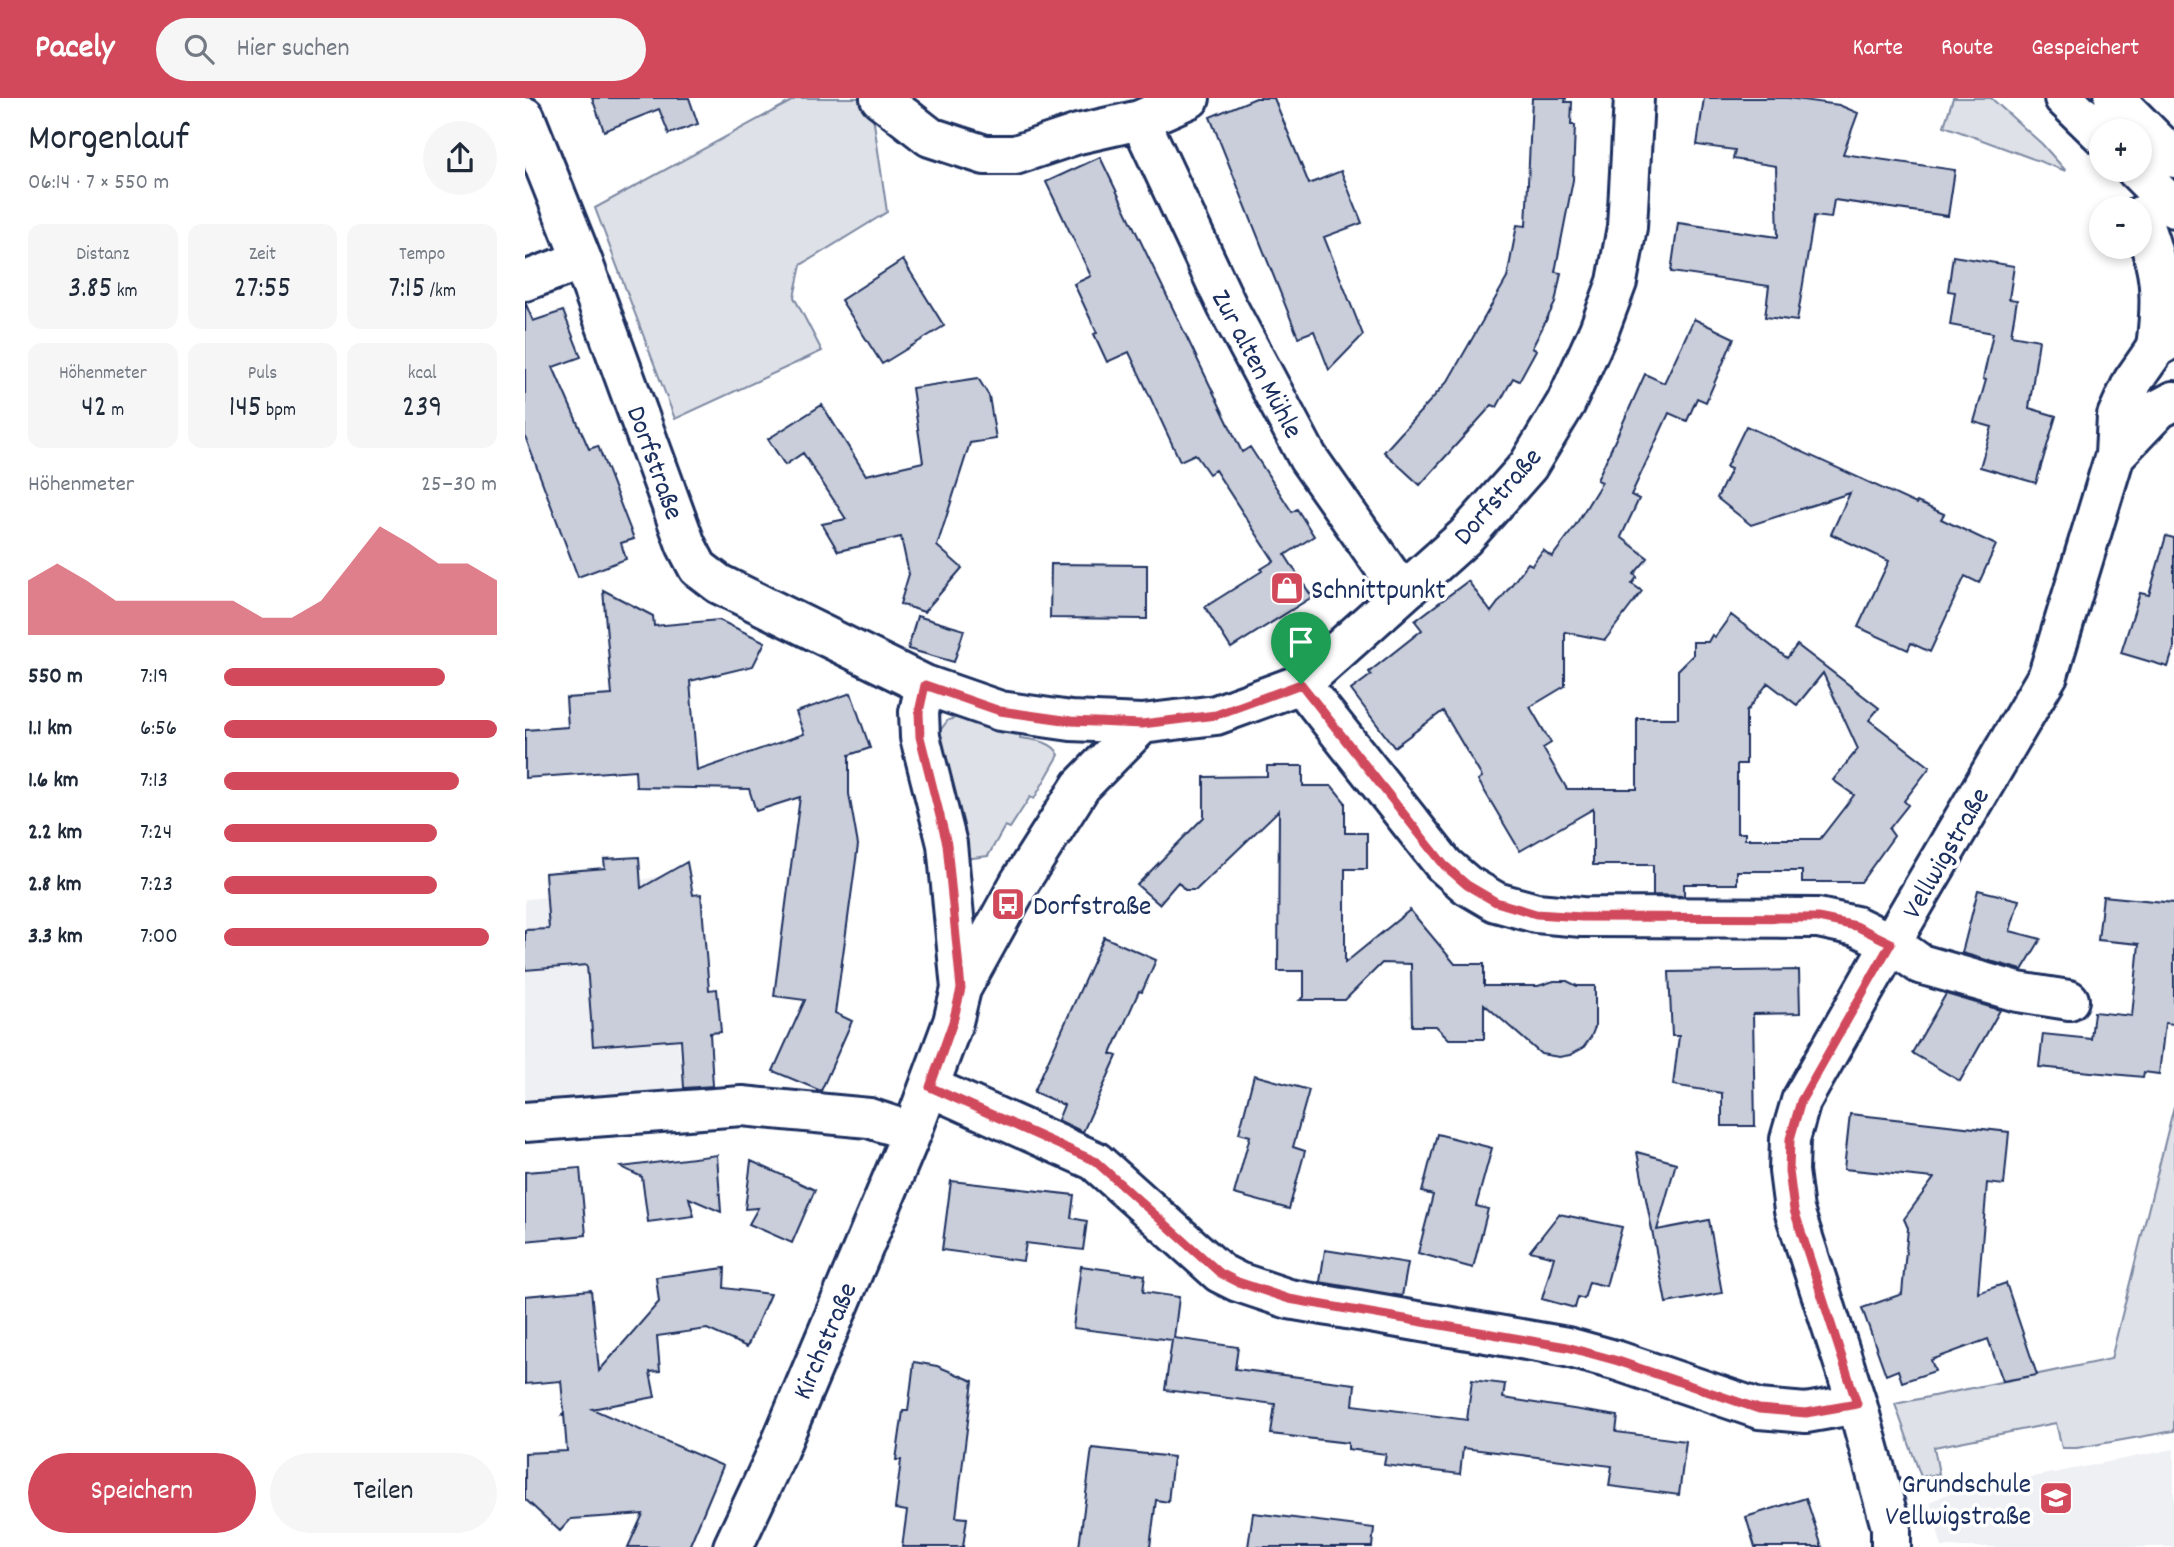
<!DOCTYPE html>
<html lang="de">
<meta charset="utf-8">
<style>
body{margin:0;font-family:Dekko,sans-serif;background:#f6f6f7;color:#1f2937;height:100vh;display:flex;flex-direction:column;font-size:26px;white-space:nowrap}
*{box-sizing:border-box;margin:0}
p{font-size:23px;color:#747a83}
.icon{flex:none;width:38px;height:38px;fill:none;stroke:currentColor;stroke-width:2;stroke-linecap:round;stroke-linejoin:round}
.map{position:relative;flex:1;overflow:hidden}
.drawer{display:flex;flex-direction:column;background:#fff;width:525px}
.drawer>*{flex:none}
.buttons{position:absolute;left:1564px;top:21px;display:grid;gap:14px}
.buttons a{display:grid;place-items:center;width:63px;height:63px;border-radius:50%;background:#fff;box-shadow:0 4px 10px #0003;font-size:35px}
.pin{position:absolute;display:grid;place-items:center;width:60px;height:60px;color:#fff;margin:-72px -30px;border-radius:50% 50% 50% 0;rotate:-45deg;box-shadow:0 0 7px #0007}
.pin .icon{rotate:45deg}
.round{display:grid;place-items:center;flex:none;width:74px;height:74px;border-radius:37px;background:#f6f6f7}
.summary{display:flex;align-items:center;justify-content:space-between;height:119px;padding:0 28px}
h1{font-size:38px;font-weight:600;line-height:52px}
.figures{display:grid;grid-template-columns:repeat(3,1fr);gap:10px;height:119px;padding:7px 28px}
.figures div{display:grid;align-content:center;border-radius:14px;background:#f6f6f7;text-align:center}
.figures b{font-size:30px;font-weight:600}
.figures small{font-size:19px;font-weight:400}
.figures p{font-size:19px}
.chart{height:196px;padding:14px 28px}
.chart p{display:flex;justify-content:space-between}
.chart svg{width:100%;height:126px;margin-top:7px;fill:#d1495b;opacity:.7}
.primary-button{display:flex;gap:14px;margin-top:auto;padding:14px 28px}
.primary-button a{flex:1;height:80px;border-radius:42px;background:#d1495b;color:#fff;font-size:28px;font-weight:600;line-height:80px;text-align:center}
.primary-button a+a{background:#f6f6f7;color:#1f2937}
ul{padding:0 28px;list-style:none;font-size:23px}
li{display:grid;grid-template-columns:112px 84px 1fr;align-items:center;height:52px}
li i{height:18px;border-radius:9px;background:#d1495b}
header{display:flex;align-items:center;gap:42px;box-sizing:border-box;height:98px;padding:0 35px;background:#d1495b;color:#fff}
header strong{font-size:33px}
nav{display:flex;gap:38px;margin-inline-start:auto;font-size:24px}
.search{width:490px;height:63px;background:#f6f6f7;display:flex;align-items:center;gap:18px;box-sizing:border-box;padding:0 24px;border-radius:38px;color:#747a83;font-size:26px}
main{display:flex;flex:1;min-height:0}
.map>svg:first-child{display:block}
</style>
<header>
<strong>Pacely</strong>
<div class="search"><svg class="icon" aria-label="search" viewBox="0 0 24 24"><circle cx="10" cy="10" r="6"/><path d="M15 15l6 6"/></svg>Hier suchen</div>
<nav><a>Karte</a><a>Route</a><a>Gespeichert</a></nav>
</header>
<main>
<section class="drawer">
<div class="summary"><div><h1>Morgenlauf</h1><p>06:14 · 7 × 550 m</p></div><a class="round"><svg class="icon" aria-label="share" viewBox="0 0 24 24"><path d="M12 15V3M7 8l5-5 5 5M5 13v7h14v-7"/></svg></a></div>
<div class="figures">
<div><p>Distanz</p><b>3.85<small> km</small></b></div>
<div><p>Zeit</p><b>27:55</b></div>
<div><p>Tempo</p><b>7:15<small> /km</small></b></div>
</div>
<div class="figures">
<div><p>Höhenmeter</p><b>42<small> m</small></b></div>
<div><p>Puls</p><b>145<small> bpm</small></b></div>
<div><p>kcal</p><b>239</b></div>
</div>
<div class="chart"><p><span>Höhenmeter</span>25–30 m</p>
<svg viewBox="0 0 160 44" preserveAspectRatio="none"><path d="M0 44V25L10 19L20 25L30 32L40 32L50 32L60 32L70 32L80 38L90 38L100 32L110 19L120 6L130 12L140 19L150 19L160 25V44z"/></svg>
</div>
<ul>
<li><b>550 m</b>7:19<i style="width:81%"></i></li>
<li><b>1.1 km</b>6:56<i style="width:100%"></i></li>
<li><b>1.6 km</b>7:13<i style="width:86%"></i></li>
<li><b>2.2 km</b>7:24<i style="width:78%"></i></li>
<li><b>2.8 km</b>7:23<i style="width:78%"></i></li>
<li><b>3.3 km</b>7:00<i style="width:97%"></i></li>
</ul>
<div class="primary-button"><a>Speichern</a><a>Teilen</a></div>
</section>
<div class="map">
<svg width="1649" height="1449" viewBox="0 0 1649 1449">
<rect width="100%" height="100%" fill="#fff"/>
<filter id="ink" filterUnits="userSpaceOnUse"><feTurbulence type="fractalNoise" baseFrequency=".0143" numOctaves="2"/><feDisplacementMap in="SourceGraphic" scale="14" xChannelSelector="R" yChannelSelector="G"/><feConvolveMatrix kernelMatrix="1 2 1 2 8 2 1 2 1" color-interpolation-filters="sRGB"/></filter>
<g filter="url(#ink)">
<path fill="#eff0f4" d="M 139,777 L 159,1003 L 0,1018 L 0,801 L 43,798 Z
M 1649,1351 L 1649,1449 L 1417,1449 L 1405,1404 L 1422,1396 Z"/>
<path fill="#dee1e7" stroke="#7c88a2" stroke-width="2" d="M 272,0 L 334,0 L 347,11 L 362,114 L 276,167 L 269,199 L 297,253 L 150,321 L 70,110 Z
M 1428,0 L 1466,0 L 1517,46 L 1541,73 L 1419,28 Z
M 437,618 L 496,631 L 495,640 C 509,642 528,643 534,657 L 509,701 L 505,699 L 485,730 L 480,728 L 463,758 L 440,761 L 414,634 L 423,622 Z
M 1649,1008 L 1649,1333 L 1552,1350 L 1537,1350 L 1531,1325 L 1409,1349 L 1414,1376 L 1396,1379 L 1370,1306 L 1586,1261 Z"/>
<path fill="#caceda" stroke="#1b2f5e" stroke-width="2" fill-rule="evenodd" d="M 67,0 L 164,0 L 173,26 L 144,36 L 134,11 L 79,33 Z
M 731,0 L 749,0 L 784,86 L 816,73 L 837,125 L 799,139 L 838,237 L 804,272 L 789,233 L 773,239 L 685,19 Z
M 1007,0 L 1041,0 L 1040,4 L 1047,4 L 1046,27 L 1050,27 L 1048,82 L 1030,174 L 1036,175 L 1030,205 L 1007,250 L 1011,252 L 994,283 L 988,280 L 972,309 L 967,307 L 895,387 L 859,354 L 923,283 L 982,180 L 992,127 L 1001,128 Z
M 1179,0 L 1263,0 L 1314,7 L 1333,15 L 1318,56 L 1430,72 L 1423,118 L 1309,102 L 1306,120 L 1289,118 L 1272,223 L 1240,219 L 1244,188 L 1146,174 L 1153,125 L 1253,139 L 1251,68 L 1208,61 L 1210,52 L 1172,47 Z
M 575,59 L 717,354 L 725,349 L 767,414 L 772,411 L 789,438 L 760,457 L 787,499 L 706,550 L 680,509 L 737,473 L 736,471 L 749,463 L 690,372 L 684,376 L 670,356 L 655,363 L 604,254 L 582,264 L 569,236 L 572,235 L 549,186 L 566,178 L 521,84 Z
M 1428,158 L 1489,168 L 1484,201 L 1492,202 L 1486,237 L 1514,242 L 1504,310 L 1531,318 L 1511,385 L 1455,369 L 1467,329 L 1449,324 L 1461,282 L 1458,281 L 1468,235 L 1425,227 L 1430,194 L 1423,193 Z
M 378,162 L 419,228 L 357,266 L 316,202 Z
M 0,204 L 8,223 L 38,213 L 56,259 L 28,269 L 64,351 L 73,348 L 109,441 L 96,445 L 101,461 L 53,479 L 0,338 Z
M 1169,221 L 1209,240 L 1181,304 L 1172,300 L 1162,323 L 1144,315 L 1106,397 L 1114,401 L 1096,439 L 1123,460 L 1109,476 L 1112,479 L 1107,486 L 1117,493 L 1080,542 L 1040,534 L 1040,588 L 1005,609 L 1026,645 L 1018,650 L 1042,691 L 1112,691 L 1112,620 L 1153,620 L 1153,572 L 1168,557 L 1168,544 L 1183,544 L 1187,537 L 1190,539 L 1206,517 L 1262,560 L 1272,547 L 1354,610 L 1344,622 L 1405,669 L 1379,703 L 1383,707 L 1364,731 L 1369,738 L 1336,784 L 1277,784 L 1277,773 L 1212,773 L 1212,786 L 1159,786 L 1159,798 L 1128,797 L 1128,767 L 1068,767 L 1068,711 L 995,753 L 953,682 L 957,679 L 918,613 L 869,649 L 826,592 L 846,577 L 844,574 L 897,532 L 890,523 L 943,483 L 966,514 L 1003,465 L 1007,467 L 1018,452 L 1027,459 L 1048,431 L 1077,384 L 1072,382 L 1120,276 L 1139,285 ZM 1298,575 L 1333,651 L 1308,682 L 1329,697 L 1295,741 L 1220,741 L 1220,735 L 1212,735 L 1212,666 L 1221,666 L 1221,614 L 1243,585 L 1272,607 Z
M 453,280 L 464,298 L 471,341 L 445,345 L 412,448 L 437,470 L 399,514 L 375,506 L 384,476 L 376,439 L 313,453 L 297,426 L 321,421 L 278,355 L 260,367 L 243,341 L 297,307 L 341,377 L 398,364 L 387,290 Z
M 1221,328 L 1391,406 L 1392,404 L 1419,416 L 1416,421 L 1471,447 L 1454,485 L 1440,478 L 1405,554 L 1386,545 L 1383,552 L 1333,529 L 1364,463 L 1306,436 L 1325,395 L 1226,427 L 1192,400 L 1206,371 L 1201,369 Z
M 1641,438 L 1649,440 L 1649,550 L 1643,569 L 1596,555 L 1615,495 L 1624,497 Z
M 526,466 L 622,467 L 622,521 L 525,520 Z
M 78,492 L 128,518 L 129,528 L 194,522 L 240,544 L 228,568 L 165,583 L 172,673 L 279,636 L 271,614 L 326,595 L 345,650 L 324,657 L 324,696 L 333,747 L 310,915 L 327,923 L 296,993 L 248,973 L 280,902 L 249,898 L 275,699 L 231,713 L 224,691 L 111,689 L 110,672 L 0,680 L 0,632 L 43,629 L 41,600 L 87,597 Z
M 392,518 L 439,532 L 429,564 L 383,551 Z
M 742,668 L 778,668 L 778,688 L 807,688 L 820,704 L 820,735 L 842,735 L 842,771 L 820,771 L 820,865 L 885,812 L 930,866 L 959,866 L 959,888 L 1013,888 L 1029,883 L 1042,883 L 1052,888 L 1070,888 L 1070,929 L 1066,939 L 1058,950 L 1045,957 L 1034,959 L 1016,956 L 959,906 L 959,941 L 924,941 L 911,928 L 887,928 L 886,866 L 857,865 L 820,902 L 775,902 L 779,899 L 779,873 L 753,873 L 754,712 L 671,792 L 660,792 L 653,784 L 634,806 L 612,787 L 679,719 L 679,679 L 742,678 Z
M 114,759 L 116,790 L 162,764 L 168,797 L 176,796 L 184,892 L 192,891 L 196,934 L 185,935 L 188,988 L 159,990 L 156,941 L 68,948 L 62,867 L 0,872 L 0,832 L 24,831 L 20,775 L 80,770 L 79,761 Z
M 1453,792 L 1494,802 L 1485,833 L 1516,841 L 1497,872 L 1437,855 Z
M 1578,798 L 1649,805 L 1649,926 L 1640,925 L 1634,976 L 1619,974 L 1618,979 L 1514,969 L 1518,936 L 1566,941 L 1569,914 L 1607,918 L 1614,846 L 1573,842 Z
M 579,839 L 631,862 L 617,894 L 614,893 L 586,956 L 592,958 L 558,1034 L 533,1022 L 539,1007 L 509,994 Z
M 1274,872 L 1275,915 L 1228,916 L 1230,1028 L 1197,1028 L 1197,995 L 1148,987 L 1154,938 L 1147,938 L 1144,874 Z
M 1421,896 L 1475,912 L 1435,983 L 1387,955 Z
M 729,977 L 784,992 L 768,1049 L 780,1053 L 764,1111 L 709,1096 L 725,1038 L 714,1035 Z
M 1325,1016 L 1484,1034 L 1479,1087 L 1462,1085 L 1453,1195 L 1481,1185 L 1512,1277 L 1478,1283 L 1463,1241 L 1406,1262 L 1410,1273 L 1377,1284 L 1373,1272 L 1361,1277 L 1337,1210 L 1377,1196 L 1383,1130 L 1379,1121 L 1409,1080 L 1319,1071 Z
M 912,1036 L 967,1050 L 951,1108 L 963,1111 L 948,1170 L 893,1155 L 908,1097 L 897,1094 Z
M 1112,1054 L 1151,1065 L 1132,1132 L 1184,1122 L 1197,1195 L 1141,1205 Z
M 192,1057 L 196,1114 L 164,1100 L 169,1118 L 123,1124 L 117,1079 L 96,1069 Z
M 226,1063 L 290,1092 L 267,1145 L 224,1126 L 233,1110 L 220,1111 Z
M 55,1070 L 61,1137 L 0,1143 L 0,1074 Z
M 426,1083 L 549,1097 L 546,1120 L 562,1123 L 558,1152 L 501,1145 L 498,1163 L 417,1152 Z
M 1034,1116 L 1097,1129 L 1081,1188 L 1064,1184 L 1059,1201 L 1053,1199 L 1050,1210 L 1017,1201 L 1029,1159 L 1005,1153 Z
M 800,1152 L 883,1165 L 877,1198 L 795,1184 Z
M 556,1168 L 620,1177 L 618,1194 L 654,1199 L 649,1240 L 713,1249 L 710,1271 L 830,1286 L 828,1307 L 942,1322 L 947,1282 L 980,1286 L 978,1300 L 1093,1318 L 1091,1334 L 1161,1343 L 1154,1397 L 1084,1388 L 1087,1368 L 938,1350 L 935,1376 L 859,1367 L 861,1356 L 823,1351 L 823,1345 L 746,1336 L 750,1306 L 640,1292 L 647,1242 L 548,1230 Z
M 200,1170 L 199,1190 L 245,1196 L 222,1249 L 182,1231 L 132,1238 L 135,1273 L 125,1274 L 130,1299 L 67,1311 L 198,1368 L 164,1449 L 103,1449 L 118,1416 L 46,1421 L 35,1433 L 0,1401 L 0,1355 L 42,1353 L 39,1316 L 37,1317 L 39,1314 L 36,1283 L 0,1286 L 0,1198 L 66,1192 L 74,1273 L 134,1204 L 131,1179 Z
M 389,1264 L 412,1268 L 448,1283 L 431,1419 L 442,1420 L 438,1449 L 377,1449 L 382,1413 L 370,1411 L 376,1362 L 371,1362 L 378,1313 L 383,1313 Z
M 567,1350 L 648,1359 L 643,1404 L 631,1402 L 625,1449 L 554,1449 Z
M 1281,1400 L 1297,1449 L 1230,1449 L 1221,1419 Z
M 728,1415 L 849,1430 L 847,1449 L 723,1449 Z"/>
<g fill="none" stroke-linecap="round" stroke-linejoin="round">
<g stroke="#1b2f5e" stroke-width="44">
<path id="minor" d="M 355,0 L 405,39 L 460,57 L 490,57 L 553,36 L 615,22 L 665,0
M 0,19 L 57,162 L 161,447 L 173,470 L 194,486 L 400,587 L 475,613 L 546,623 L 617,626 L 691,617 L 776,586 L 940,439 L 1003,368 L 1041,305 L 1074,232 L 1092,184 L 1102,129 L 1109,0
M 615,22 L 702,208 L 783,360 L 877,494
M 0,183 L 57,162
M 1590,357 L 1634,311 L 1649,303
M 776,586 L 919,767 L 942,787 L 971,804 L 1011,815 L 1057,819 L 1293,820 L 1331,828 L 1366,845 L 1395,866 L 1493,894 L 1544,902
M 400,587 L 394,614 L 395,639 L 422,746 L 436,891
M 405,989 L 570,1063 L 695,1175 L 713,1184 L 764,1201 L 1042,1249 L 1093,1263 L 1234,1311 L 1281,1315 L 1332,1306
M 0,1024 L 217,1008 L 344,1020 L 387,1034
M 208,1449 L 251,1357 L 387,1034 L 428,924 L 436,891 L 495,784 L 556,688 L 617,626
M 1366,1449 L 1366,1429 L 1332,1306 L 1269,1112 L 1264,1073 L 1265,1041 L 1276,1003 L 1366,845 L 1523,577 L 1590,357 L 1592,318 L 1608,283 L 1631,250 L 1649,239"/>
</g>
<g stroke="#1b2f5e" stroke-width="44">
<path id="major" d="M 1539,0 L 1577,37
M 1589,0 L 1649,60
M 1611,72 L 1649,110
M 1615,118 C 1636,171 1638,194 1631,250"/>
</g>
<use href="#minor" stroke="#fff" stroke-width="38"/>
<use href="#major" stroke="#fff" stroke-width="38"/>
</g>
</g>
<g fill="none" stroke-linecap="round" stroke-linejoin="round" filter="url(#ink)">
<g stroke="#fff" stroke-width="14">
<path id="route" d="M 776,586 L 919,767 L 942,787 L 971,804 L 1011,816 L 1057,819 L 1293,820 L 1331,828 L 1366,845 L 1276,1003 L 1265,1041 L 1264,1073 L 1269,1112 L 1332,1306 L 1281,1315 L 1234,1311 L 1093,1263 L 1042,1249 L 764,1201 L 713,1184 L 695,1175 L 570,1063 L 405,989 L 428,924 L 436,891 L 422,746 L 395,639 L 394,614 L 400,587 L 475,613 L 546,623 L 617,626 L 691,617 Z"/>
</g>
<use href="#route" stroke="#d1495b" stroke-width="9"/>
</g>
<defs>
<g id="shop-square" transform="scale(1.75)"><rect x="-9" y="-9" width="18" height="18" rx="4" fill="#d1495b" stroke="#fff"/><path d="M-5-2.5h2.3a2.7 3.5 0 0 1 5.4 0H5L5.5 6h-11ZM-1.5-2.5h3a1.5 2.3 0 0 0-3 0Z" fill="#fff"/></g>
<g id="bus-square" transform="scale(1.75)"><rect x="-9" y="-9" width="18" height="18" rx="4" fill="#d1495b" stroke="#fff"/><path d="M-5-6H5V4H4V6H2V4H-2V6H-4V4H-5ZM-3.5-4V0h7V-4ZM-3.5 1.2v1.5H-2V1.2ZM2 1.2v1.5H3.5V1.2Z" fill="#fff"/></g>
<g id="school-square" transform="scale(1.75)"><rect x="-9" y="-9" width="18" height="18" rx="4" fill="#d1495b" stroke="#fff"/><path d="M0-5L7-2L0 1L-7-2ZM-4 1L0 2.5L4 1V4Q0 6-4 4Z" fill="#fff"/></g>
</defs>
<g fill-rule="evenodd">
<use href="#shop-square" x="762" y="490"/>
<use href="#bus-square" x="483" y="806"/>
<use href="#school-square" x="1531" y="1400"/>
</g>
<g text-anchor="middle" stroke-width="7" stroke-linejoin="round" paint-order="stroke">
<g font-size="28" fill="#1b2f5e" stroke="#fff">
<text transform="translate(734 265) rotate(62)" y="10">Zur alten Mühle</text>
<text transform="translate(132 364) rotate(70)" y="10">Dorfstraße</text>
<text transform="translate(971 397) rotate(-49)" y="10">Dorfstraße</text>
<text transform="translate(1419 754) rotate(-60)" y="10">Vellwigstraße</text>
<text transform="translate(298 1242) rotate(-67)" y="10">Kirchstraße</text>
</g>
<g font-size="28" fill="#1b2f5e" stroke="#fff" text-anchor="start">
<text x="786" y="500">Schnittpunkt</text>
<text x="508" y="816">Dorfstraße</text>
<text x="1506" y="1394" text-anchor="end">Grundschule<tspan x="1506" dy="32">Vellwigstraße</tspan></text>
</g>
</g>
</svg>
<div class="buttons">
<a>+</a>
<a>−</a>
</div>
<div class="pin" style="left:776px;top:586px;background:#1e9e55"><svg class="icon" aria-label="arrive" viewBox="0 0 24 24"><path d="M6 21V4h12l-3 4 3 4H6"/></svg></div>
</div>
</main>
